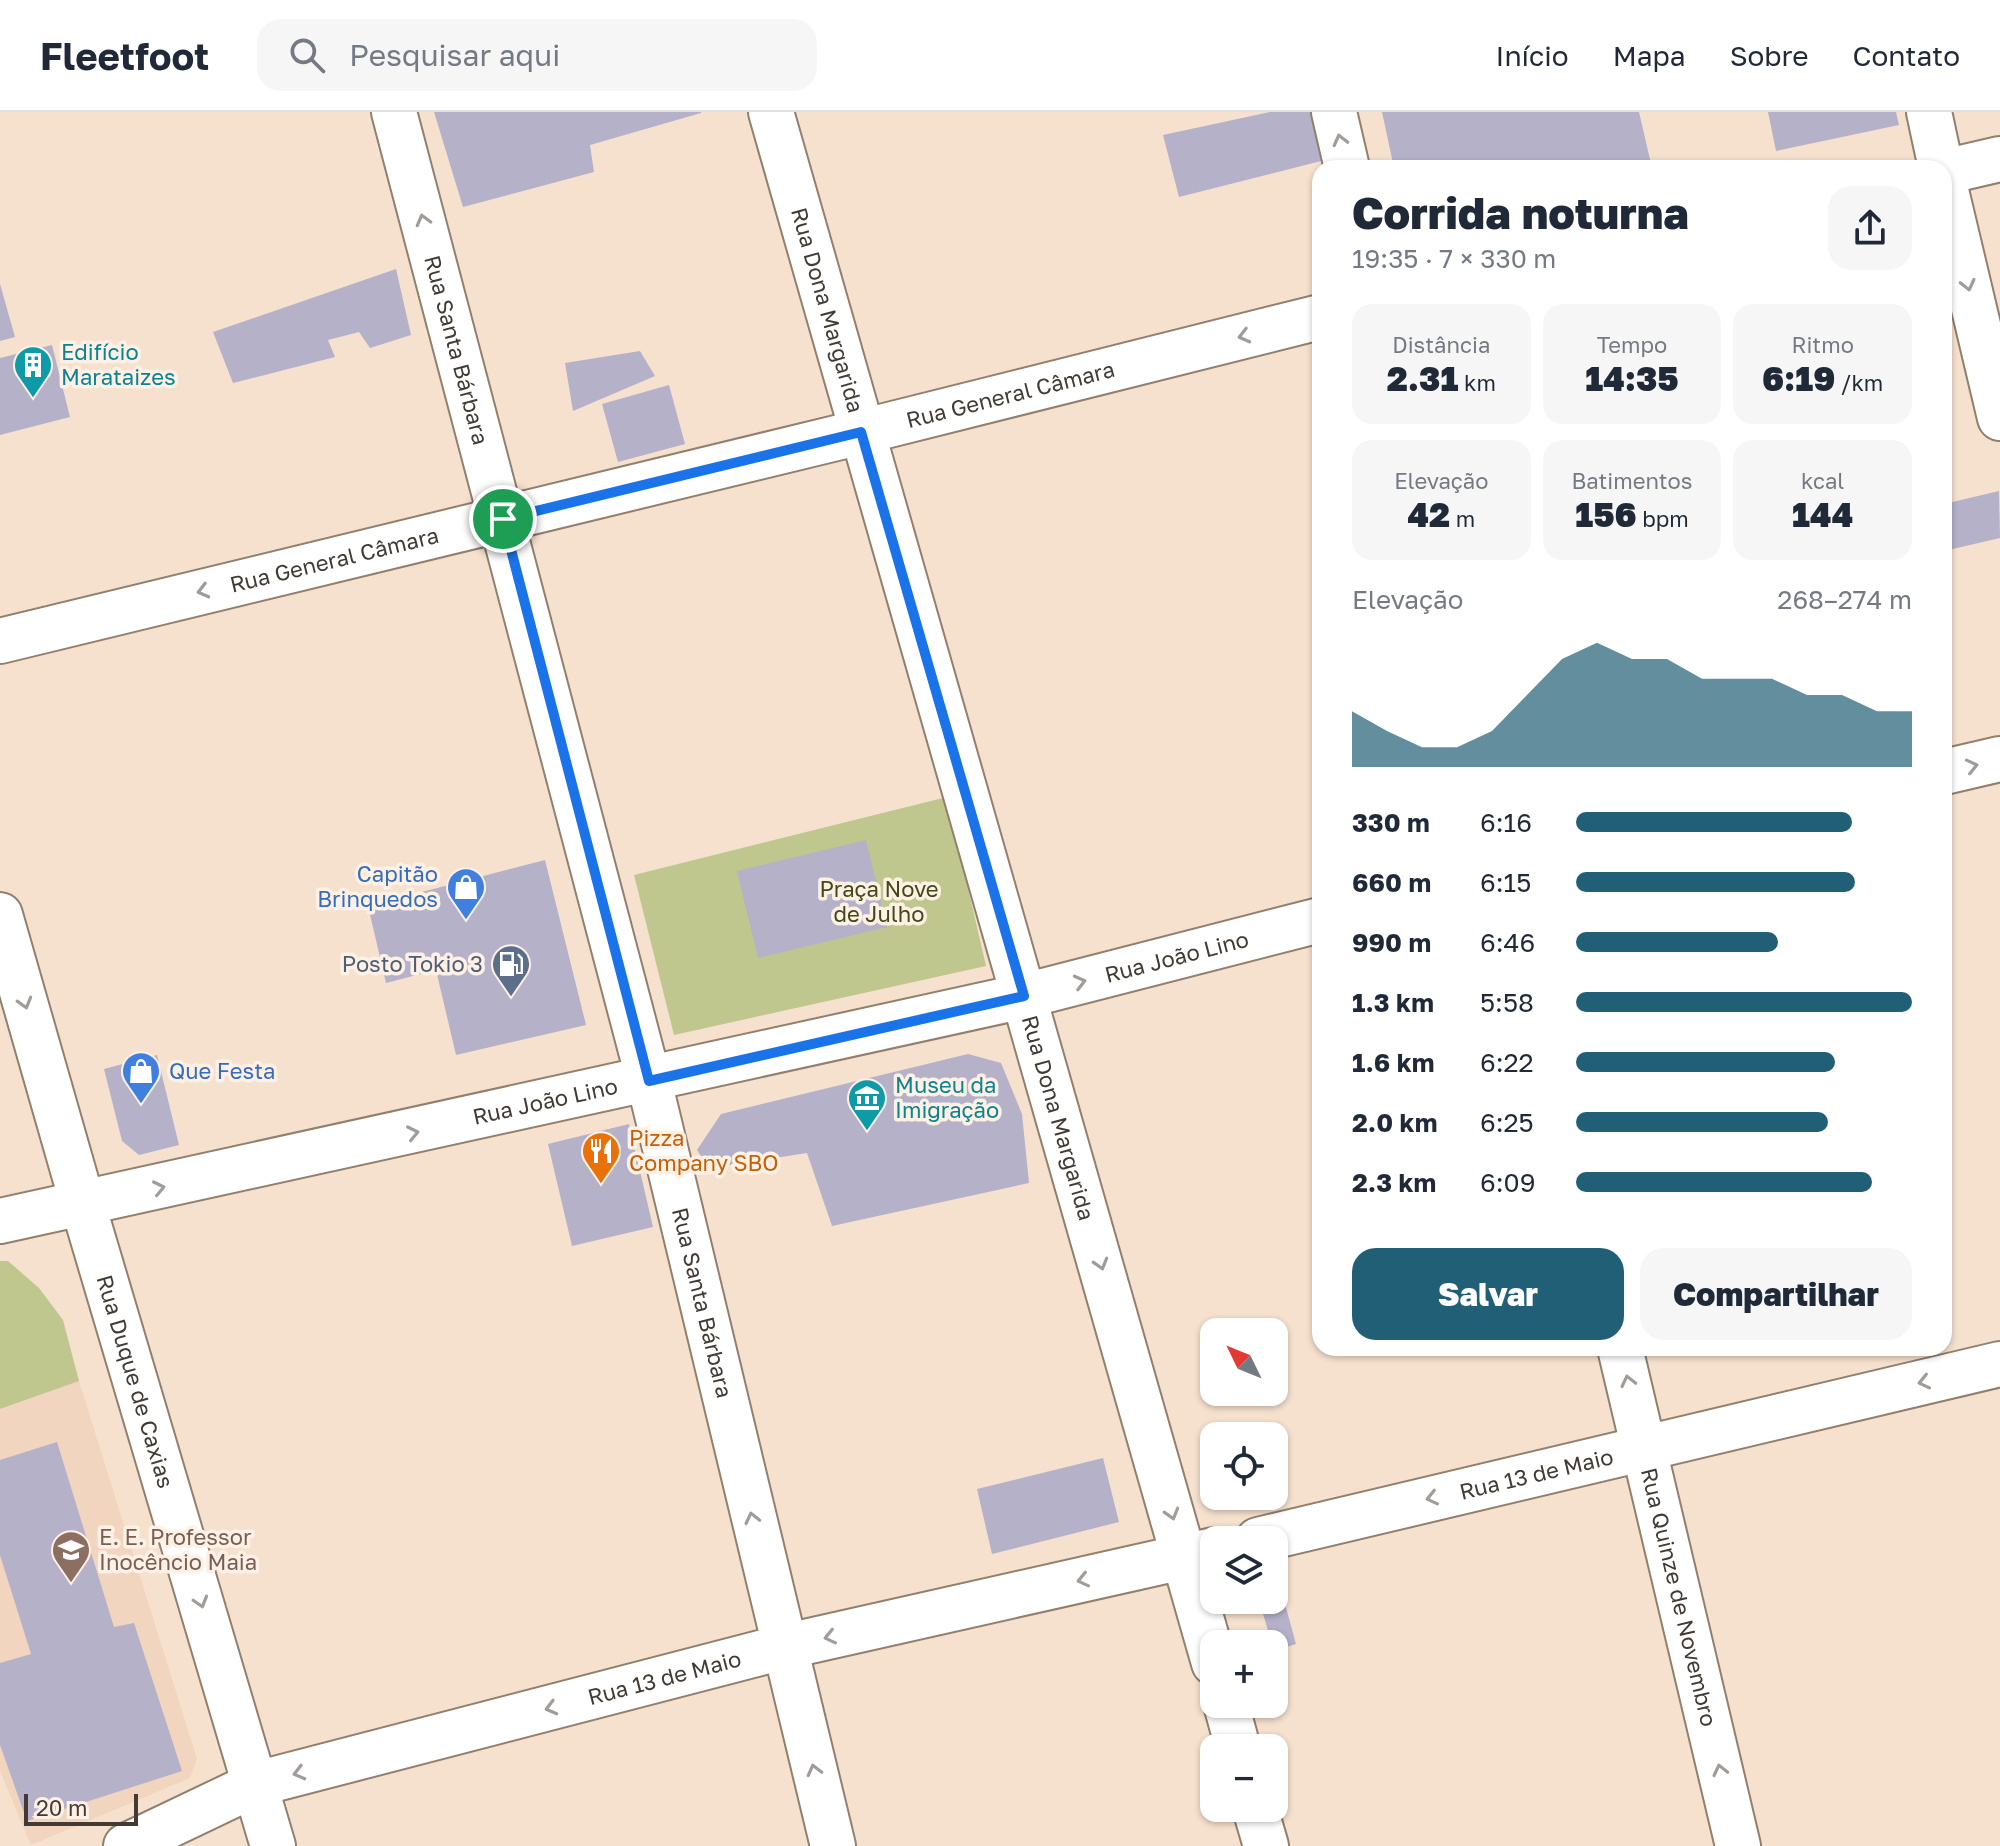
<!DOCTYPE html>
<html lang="pt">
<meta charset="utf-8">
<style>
body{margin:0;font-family:"Golos Text",sans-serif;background:#f6f6f7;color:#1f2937;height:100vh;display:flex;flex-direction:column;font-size:30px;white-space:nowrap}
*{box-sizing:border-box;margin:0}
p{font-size:26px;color:#747a83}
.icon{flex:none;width:44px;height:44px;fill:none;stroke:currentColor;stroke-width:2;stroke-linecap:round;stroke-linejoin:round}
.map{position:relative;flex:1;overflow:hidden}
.drawer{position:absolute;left:1312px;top:48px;width:640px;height:1196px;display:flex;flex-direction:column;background:#fff;border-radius:24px;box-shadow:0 2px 6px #0004}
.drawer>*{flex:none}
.needle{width:52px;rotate:313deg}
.fabs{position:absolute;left:1200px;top:1206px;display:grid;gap:16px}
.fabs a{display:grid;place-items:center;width:88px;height:88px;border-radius:16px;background:#fff;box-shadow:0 2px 6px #0004;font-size:40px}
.scale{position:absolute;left:24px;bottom:20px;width:114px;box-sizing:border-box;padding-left:8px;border:4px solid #433a33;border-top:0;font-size:22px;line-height:28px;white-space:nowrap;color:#433a33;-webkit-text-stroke:6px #fdf0e5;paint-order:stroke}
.pin{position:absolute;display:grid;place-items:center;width:68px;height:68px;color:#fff;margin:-34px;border:4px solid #fff;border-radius:50%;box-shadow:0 2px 8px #0007}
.round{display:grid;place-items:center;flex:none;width:84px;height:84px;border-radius:24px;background:#f6f6f7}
.head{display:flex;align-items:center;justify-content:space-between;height:136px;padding:0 40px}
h1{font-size:44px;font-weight:800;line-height:60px}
.stats{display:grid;grid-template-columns:repeat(3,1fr);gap:12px;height:136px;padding:8px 40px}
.stats div{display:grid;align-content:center;border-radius:20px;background:#f6f6f7;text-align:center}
.stats b{font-size:34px;font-weight:800}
.stats small{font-size:22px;font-weight:400}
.stats p{font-size:22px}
.chart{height:224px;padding:16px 40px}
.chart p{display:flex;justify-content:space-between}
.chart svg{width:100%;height:144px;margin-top:8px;fill:#215f76;opacity:.7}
.action{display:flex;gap:16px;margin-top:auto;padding:16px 40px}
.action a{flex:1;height:92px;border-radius:24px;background:#215f76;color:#fff;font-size:32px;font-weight:800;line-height:92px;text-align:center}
.action a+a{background:#f6f6f7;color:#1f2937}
ul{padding:0 40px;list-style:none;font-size:26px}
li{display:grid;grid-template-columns:128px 96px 1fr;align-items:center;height:60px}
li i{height:20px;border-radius:10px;background:#215f76}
header{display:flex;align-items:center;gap:48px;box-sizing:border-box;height:112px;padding:0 40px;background:#fff;border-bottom:2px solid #e0e1e3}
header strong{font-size:38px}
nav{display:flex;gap:44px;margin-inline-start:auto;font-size:28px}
.search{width:560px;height:72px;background:#f6f6f7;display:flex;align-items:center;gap:20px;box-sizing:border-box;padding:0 28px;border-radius:24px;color:#747a83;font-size:30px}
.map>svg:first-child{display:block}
</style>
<header>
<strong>Fleetfoot</strong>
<div class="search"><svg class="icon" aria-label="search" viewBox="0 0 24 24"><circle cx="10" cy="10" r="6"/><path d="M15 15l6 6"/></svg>Pesquisar aqui</div>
<nav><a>Início</a><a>Mapa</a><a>Sobre</a><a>Contato</a></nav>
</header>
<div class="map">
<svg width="2000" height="1734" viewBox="0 0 2000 1734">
<rect width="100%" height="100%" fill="#f6e1cf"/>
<path fill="#f1d5be" d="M 79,1269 L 197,1647 L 190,1666 L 31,1733 L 0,1659 L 0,1297 Z"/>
<path fill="#bfc68e" d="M 947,685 L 986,854 L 674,923 L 634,763 Z
M 0,1149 L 8,1149 L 39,1176 L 63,1208 L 79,1269 L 0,1297 Z"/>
<path fill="#b4b1c9" d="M 434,0 L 701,0 L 701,1 L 590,33 L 594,60 L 463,95 Z
M 1270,0 L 1317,0 L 1325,48 L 1179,85 L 1163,23 Z
M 1382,0 L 1639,0 L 1652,56 L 1394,56 Z
M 1768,0 L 1896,0 L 1899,13 L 1776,39 Z
M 396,157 L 411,223 L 370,236 L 359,220 L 328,228 L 335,245 L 233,271 L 213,220 Z
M 0,172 L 15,225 L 0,229 Z
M 52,233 L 70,305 L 0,323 L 0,246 Z
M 640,239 L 655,264 L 573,299 L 565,251 Z
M 669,273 L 685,332 L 618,350 L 602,292 Z
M 1999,379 L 2000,426 L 1944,439 L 1944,392 Z
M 866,728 L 887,815 L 758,846 L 737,759 Z
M 545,748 L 586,913 L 456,943 L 436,858 L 386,871 L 368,794 Z
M 968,942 L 1001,951 L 1022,1002 L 1029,1071 L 832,1114 L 807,1041 L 709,1056 L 697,1038 L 721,1002 Z
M 157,943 L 179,1033 L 139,1043 L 122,1029 L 104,957 Z
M 629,1012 L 653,1115 L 572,1134 L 548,1032 Z
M 57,1330 L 114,1515 L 134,1511 L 182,1659 L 27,1709 L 0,1633 L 0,1551 L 31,1542 L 0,1443 L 0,1348 Z
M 1103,1346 L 1119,1410 L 992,1442 L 977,1377 Z
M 1279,1470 L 1296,1532 L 1274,1539 L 1259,1488 L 1274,1488 L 1274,1472 Z"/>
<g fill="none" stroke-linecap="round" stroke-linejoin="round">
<g stroke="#927f6e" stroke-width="48">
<g id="minor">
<path id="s1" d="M 394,0 L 649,969"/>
<path id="s2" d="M 771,0 L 1214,1551"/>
<path d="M 1929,0 L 1941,56"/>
<path d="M 1944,60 L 2000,47"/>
<path d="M 1944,70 L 2000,306"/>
<path id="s3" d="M 0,529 L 861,320 L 1320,205"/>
<path d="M 1944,660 L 2000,647"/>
<path d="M 1226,1592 L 1238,1636"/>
<path d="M 1255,1696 L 1266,1734"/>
</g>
</g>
<g stroke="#927f6e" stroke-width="48">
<g id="tertiary">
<path id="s4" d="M 649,969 L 833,1734"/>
<path id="s5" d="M 83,1093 L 273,1734"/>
<path id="s6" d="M 1258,1428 L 2000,1252"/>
<path id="s7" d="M 126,1734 L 256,1672 L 783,1535 L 1214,1438"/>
</g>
</g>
<g stroke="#927f6e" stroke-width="48">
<g id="primary">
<path d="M 1334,0 L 1347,56"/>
<path d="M 0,803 L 83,1093"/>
<path id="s8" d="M 0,1109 L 1024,884 L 1320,808"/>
<path id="s9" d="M 1620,1236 L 1738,1734"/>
</g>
</g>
<use href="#minor" stroke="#fff" stroke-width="44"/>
<use href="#tertiary" stroke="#fff" stroke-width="44"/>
<use href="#primary" stroke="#fff" stroke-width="44"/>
</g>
<defs><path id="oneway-chevron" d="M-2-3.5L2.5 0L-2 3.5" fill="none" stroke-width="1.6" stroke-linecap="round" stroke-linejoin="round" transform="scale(2)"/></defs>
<g stroke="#a19c99">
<use href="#oneway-chevron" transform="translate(1340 28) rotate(-104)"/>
<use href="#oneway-chevron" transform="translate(423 108) rotate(-105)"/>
<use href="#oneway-chevron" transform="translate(1968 173) rotate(77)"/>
<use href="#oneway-chevron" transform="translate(1244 224) rotate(166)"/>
<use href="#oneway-chevron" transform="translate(203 479) rotate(166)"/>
<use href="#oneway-chevron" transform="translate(1972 654) rotate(-13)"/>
<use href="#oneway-chevron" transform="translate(1080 870) rotate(-14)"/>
<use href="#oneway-chevron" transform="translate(25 891) rotate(74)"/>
<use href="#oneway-chevron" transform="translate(413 1021) rotate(-12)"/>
<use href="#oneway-chevron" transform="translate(159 1076) rotate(-12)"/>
<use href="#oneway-chevron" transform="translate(1101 1152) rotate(74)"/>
<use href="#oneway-chevron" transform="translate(1628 1269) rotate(-103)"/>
<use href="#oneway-chevron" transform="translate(1924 1270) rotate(167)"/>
<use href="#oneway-chevron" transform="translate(1432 1386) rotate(167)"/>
<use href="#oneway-chevron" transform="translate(1172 1402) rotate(74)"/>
<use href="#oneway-chevron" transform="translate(752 1406) rotate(-103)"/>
<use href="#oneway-chevron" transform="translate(1083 1468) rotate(167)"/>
<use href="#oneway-chevron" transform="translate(201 1490) rotate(73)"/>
<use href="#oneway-chevron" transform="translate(830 1525) rotate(167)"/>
<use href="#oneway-chevron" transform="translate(551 1596) rotate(165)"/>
<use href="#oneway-chevron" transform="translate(814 1658) rotate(-104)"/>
<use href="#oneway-chevron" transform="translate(1720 1658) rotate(-103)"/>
<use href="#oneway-chevron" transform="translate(299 1661) rotate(165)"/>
</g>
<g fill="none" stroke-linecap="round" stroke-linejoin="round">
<g stroke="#fff" stroke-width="16">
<path id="route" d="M 861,320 L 1024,884 L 649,969 L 503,407 Z"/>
</g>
<use href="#route" stroke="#1a73e8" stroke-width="10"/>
</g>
<defs>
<g id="building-pin" transform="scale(2)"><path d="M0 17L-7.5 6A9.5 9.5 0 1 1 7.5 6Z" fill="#0f9aa8" stroke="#fdf0e5"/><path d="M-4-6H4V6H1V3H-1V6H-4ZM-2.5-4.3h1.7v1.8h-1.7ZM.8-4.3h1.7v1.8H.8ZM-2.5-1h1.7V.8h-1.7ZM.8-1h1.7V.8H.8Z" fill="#fff"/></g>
<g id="shop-pin" transform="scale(2)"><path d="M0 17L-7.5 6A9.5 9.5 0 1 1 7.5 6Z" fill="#3f7fe0" stroke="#fdf0e5"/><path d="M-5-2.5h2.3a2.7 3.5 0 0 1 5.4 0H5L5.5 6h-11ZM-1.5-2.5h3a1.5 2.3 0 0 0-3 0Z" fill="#fff"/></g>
<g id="fuel-pin" transform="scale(2)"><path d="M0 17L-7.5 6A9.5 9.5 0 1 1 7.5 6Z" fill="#5c6f8a" stroke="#fdf0e5"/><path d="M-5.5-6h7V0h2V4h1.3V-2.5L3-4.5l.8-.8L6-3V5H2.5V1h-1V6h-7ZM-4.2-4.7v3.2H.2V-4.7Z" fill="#fff"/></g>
<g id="museum-pin" transform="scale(2)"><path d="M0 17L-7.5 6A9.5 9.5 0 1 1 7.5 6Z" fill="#0f9aa8" stroke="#fdf0e5"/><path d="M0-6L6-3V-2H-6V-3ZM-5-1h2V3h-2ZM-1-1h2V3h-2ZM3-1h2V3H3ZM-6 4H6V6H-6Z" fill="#fff"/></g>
<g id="restaurant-pin" transform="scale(2)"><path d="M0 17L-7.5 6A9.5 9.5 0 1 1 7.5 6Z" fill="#e8710a" stroke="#fdf0e5"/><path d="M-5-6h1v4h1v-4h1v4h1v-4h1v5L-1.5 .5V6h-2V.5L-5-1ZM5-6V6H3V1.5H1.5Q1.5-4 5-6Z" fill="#fff"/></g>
<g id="school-pin" transform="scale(2)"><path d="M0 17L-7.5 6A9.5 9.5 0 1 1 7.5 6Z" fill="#8d6e63" stroke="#fdf0e5"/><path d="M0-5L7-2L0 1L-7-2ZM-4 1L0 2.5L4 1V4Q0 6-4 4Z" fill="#fff"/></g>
</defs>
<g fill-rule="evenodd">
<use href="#building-pin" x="33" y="253"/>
<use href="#shop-pin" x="466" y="775"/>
<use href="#fuel-pin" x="511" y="852"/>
<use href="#shop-pin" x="141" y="959"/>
<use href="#museum-pin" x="867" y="986"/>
<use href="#restaurant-pin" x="601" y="1039"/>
<use href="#school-pin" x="71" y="1438"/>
</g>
<g text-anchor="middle" stroke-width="7" stroke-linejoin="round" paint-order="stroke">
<g font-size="22" fill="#433a33" stroke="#fdf0e5">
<text dy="8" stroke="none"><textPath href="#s2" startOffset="206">Rua Dona Margarida</textPath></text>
<text dy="8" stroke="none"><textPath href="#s1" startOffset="246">Rua Santa Bárbara</textPath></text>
<text dy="8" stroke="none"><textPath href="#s3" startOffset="1040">Rua General Câmara</textPath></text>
<text dy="8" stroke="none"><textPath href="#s3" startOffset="344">Rua General Câmara</textPath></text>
<text dy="8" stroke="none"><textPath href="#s8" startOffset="1206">Rua João Lino</textPath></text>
<text dy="8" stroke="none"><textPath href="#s8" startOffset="558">Rua João Lino</textPath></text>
<text dy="8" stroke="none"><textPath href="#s2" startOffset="1046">Rua Dona Margarida</textPath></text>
<text dy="8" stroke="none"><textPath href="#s4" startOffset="228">Rua Santa Bárbara</textPath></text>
<text dy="8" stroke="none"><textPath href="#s5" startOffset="184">Rua Duque de Caxias</textPath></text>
<text dy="8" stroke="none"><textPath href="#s6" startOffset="286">Rua 13 de Maio</textPath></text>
<text dy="8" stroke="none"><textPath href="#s9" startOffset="256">Rua Quinze de Novembro</textPath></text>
<text dy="8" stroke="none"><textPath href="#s7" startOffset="566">Rua 13 de Maio</textPath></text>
</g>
<g font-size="22" fill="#0d838f" stroke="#fdf0e5" text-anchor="start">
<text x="61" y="248">Edifício<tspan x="61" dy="25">Marataizes</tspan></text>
<text x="895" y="981">Museu da<tspan x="895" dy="25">Imigração</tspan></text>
</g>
<g font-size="22" fill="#366cbe" stroke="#fdf0e5" text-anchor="end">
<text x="438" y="770">Capitão<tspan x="438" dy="25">Brinquedos</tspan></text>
<text x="169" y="967" text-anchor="start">Que Festa</text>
</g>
<g font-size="22" fill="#434818" stroke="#fdf0e5">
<text x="879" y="785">Praça Nove<tspan x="879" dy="25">de Julho</tspan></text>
</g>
<g font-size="22" fill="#4e5e75" stroke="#fdf0e5" text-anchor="end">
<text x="483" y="860">Posto Tokio 3</text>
</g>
<g font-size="22" fill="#c56008" stroke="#fdf0e5" text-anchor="start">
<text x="629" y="1034">Pizza<tspan x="629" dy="25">Company SBO</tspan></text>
</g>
<g font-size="22" fill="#785e54" stroke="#fdf0e5" text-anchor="start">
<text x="99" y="1433">E. E. Professor<tspan x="99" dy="25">Inocêncio Maia</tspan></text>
</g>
</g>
</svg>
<div class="fabs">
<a><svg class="needle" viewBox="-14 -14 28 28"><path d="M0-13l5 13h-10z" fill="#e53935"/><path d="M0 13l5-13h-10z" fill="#747a83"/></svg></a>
<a><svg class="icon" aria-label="locate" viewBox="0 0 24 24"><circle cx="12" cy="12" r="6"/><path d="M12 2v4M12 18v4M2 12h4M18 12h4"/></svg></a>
<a><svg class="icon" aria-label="layers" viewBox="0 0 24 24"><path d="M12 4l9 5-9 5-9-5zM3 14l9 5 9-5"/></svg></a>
<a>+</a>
<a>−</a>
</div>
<div class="scale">20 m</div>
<div class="pin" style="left:503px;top:407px;background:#1e9e55"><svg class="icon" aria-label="arrive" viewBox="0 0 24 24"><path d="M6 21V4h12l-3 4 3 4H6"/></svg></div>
<section class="drawer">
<div class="head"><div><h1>Corrida noturna</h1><p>19:35 · 7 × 330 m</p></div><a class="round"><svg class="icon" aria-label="share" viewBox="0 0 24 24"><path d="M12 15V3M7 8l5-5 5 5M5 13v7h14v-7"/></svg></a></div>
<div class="stats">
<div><p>Distância</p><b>2.31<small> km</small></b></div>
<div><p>Tempo</p><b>14:35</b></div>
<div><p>Ritmo</p><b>6:19<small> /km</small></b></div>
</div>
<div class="stats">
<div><p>Elevação</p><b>42<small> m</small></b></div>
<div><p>Batimentos</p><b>156<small> bpm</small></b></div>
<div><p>kcal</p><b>144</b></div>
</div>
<div class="chart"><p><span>Elevação</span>268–274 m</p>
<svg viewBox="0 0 160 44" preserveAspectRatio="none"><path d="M0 44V27L10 33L20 38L30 38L40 33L50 22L60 11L70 6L80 11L90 11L100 17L110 17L120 17L130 22L140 22L150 27L160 27V44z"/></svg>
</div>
<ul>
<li><b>330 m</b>6:16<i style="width:82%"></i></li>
<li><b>660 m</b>6:15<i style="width:83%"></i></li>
<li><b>990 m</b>6:46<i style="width:60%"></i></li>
<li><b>1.3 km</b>5:58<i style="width:100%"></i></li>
<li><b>1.6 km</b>6:22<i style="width:77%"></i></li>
<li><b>2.0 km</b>6:25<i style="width:75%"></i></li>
<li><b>2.3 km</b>6:09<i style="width:88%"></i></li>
</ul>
<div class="action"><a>Salvar</a><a>Compartilhar</a></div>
</section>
</div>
